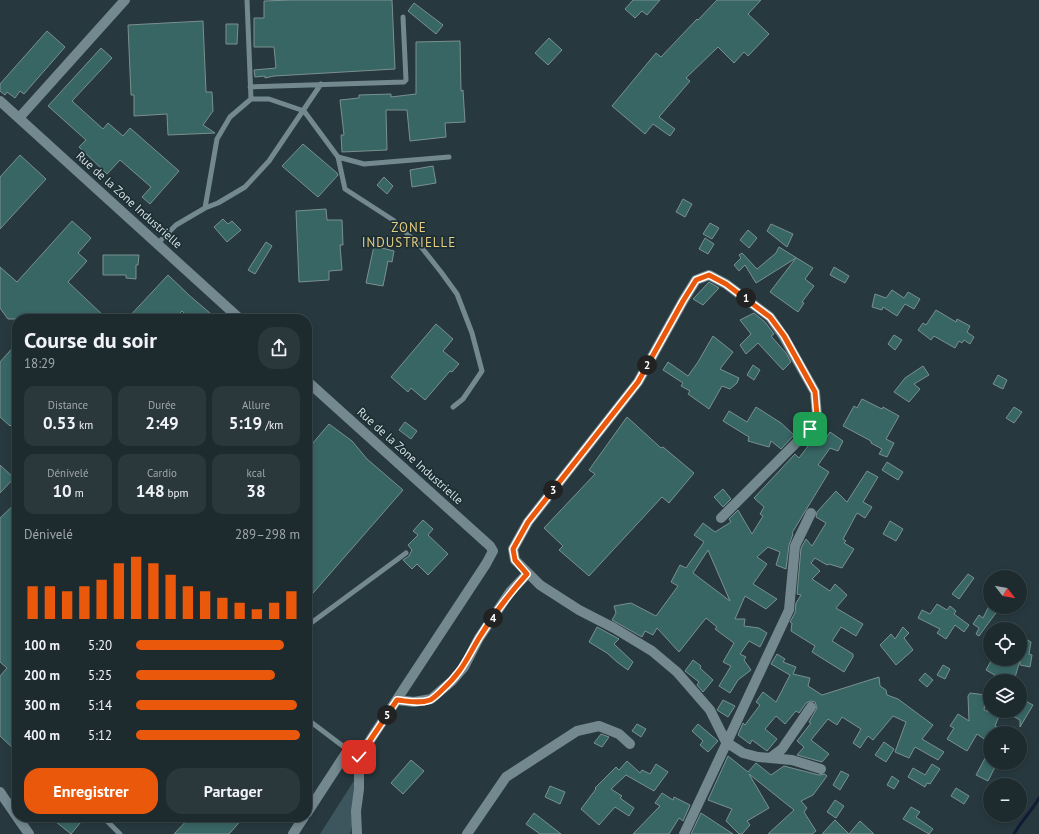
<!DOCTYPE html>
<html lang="fr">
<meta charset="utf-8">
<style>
body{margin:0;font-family:"PT Sans",sans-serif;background:#2a373b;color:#f1f3f6;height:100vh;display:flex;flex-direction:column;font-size:15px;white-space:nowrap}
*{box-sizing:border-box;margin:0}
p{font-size:13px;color:#a0a7aa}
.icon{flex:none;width:22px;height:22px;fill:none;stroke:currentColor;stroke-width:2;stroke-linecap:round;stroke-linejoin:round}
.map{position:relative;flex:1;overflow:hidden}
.side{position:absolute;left:12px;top:314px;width:300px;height:508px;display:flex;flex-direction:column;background:#1d2b2f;border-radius:16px;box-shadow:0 2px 6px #0003,0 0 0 1px #3b474b}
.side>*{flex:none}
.needle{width:26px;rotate:121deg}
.tools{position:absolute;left:983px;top:570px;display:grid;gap:8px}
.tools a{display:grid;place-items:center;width:44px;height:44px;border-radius:50%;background:#1d2b2f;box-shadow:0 2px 6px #0003,0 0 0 1px #3b474b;font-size:20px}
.pin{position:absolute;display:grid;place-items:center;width:34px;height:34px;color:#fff;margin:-17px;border-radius:8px;box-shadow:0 2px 6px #0006}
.km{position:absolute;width:20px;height:20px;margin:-10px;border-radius:50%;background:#222;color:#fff;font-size:11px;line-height:20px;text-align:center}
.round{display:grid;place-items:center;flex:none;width:42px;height:42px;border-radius:16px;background:#2a373b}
.overview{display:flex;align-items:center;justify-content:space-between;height:68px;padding:0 12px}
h1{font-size:22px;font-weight:700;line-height:30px}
.stats{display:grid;grid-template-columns:repeat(3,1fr);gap:6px;height:68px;padding:4px 12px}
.stats div{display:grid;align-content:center;border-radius:10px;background:#2a373b;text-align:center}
.stats b{font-size:17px;font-weight:700}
.stats small{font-size:11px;font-weight:400}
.stats p{font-size:11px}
.chart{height:112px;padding:8px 12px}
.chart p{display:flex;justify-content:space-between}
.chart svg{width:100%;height:72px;margin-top:4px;stroke:#ea580c;stroke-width:6}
.cta{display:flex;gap:8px;margin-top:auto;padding:8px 12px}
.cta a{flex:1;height:46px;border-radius:16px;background:#ea580c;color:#fff;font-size:16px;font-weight:700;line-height:46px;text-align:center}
.cta a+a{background:#2a373b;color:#f1f3f6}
ul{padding:0 12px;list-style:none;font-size:13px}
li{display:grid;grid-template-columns:64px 48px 1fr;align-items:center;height:30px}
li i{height:10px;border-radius:5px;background:#ea580c}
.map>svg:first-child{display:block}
</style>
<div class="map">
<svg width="1039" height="834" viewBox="0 0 1039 834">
<rect width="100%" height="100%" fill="#27393f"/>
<path fill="#3d555d" d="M 366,762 L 350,834 L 320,834 Z"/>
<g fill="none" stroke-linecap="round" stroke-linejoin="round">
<path stroke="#131b35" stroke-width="3" d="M 1014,834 C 1021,821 1032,811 1039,798"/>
</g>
<path fill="#386665" stroke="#7a908f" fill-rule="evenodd" d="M 291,0 L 392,0 L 395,69 L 274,76 L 265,78 L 265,76 L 255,77 L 254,70 L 276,68 L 274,47 L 254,47 L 254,18 L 264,18 L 264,1 Z
M 633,0 L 660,0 L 647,15 L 642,11 L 635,18 L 625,9 Z
M 717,0 L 761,0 L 748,14 L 769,34 L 748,56 L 744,52 L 734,63 L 718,47 L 686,78 L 690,81 L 659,117 L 675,129 L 670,136 L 653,124 L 645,134 L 612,106 L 656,53 L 661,57 L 697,19 L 698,20 Z
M 414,3 L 443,25 L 436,34 L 408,11 Z
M 203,21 L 206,92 L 212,92 L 213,111 L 203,125 L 215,133 L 168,135 L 167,114 L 134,116 L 134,95 L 131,95 L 128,25 Z
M 226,24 L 238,24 L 237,44 L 226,44 Z
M 47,31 L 65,47 L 24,94 L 20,91 L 15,98 L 7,92 L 5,95 L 0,91 L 0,84 Z
M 549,38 L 562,50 L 548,65 L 535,53 Z
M 460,41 L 461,91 L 463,90 L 465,122 L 445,123 L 446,137 L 410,141 L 407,110 L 386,110 L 387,150 L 342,152 L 341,135 L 344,135 L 340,100 L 359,98 L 359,95 L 391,94 L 391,97 L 416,94 L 416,42 Z
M 101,48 L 112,58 L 72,101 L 103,129 L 108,123 L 123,136 L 130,128 L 179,171 L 150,204 L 142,197 L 151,187 L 120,160 L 107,174 L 79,147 L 86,140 L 48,106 Z
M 303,144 L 337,173 L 338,175 L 318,197 L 282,166 Z
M 20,155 L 46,179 L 0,229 L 0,177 Z
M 433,166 L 436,183 L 412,187 L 410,170 Z
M 384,177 L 393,186 L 387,194 L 377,185 Z
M 683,199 L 692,204 L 685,217 L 676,212 Z
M 326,209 L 327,220 L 342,220 L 343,245 L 340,245 L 342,270 L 329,271 L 329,280 L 299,282 L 296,211 Z
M 223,219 L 228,224 L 232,221 L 241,230 L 227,242 L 214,227 Z
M 72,221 L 91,238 L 78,253 L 87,261 L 68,282 L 107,319 L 8,319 L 0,308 L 0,267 L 17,282 Z
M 710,223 L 719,228 L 712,239 L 703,234 Z
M 771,224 L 793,234 L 787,247 L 767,231 Z
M 748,230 L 757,238 L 749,248 L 740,240 Z
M 705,238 L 714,244 L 708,254 L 699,249 Z
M 266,242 L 272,246 L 255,274 L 248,270 Z
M 374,246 L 394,251 L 392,262 L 388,261 L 383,286 L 366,283 Z
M 779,247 L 813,268 L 805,279 L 814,286 L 802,302 L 804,303 L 798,312 L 770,292 L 796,258 L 756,283 L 745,265 L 739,271 L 734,265 L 741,258 L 739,255 L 742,253 L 757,269 L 776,253 Z
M 103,255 L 139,255 L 138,265 L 136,265 L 136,279 L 126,278 L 126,275 L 103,275 Z
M 834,267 L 849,276 L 845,283 L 830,275 Z
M 168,275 L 190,296 L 217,319 L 190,319 L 182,311 L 174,319 L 127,319 Z
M 709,282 L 719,288 L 703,305 L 693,299 Z
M 892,290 L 904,298 L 908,292 L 920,299 L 914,309 L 905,304 L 897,316 L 883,307 L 882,310 L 872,307 L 875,294 L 886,298 Z
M 936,310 L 956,322 L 957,319 L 970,326 L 967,332 L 974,337 L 970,344 L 964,340 L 962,343 L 959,341 L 955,348 L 934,336 L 931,340 L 918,330 L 923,323 L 926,325 Z
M 754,313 L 765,322 L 774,334 L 771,336 L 786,353 L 791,362 L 783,370 L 758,343 L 746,354 L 740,345 L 751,334 L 740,320 Z
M 436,324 L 453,339 L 443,351 L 459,364 L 452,372 L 450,371 L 425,400 L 411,388 L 408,392 L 391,377 Z
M 894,335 L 902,340 L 895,350 L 888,344 Z
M 713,336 L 733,352 L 720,369 L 739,378 L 737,383 L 730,389 L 722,386 L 709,409 L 688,394 L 690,391 L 681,386 L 683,383 L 663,370 L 668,362 L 688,376 L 698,362 Z
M 17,343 L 17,419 L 10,426 L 0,417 L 0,362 Z
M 753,365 L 760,370 L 754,380 L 747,375 Z
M 923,366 L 929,375 L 914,384 L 920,389 L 909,402 L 894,392 L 905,378 Z
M 998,375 L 1007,380 L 1003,389 L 993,384 Z
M 862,399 L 882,409 L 883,407 L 899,416 L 886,439 L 894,443 L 887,457 L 879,454 L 882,449 L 871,443 L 871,441 L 843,426 L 854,406 L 857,408 Z
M 756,407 L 781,423 L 794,435 L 781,449 L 771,441 L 769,447 L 748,441 L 749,437 L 723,421 L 729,411 L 747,422 Z
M 1014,407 L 1022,412 L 1014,423 L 1006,418 Z
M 627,417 L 661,448 L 663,447 L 694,473 L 669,503 L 662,497 L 589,576 L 559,550 L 563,546 L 544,528 L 595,474 L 589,470 Z
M 405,422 L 417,431 L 411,439 L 399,430 Z
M 329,424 L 352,441 L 367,459 L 403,490 L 307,600 L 307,450 Z
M 830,432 L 843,441 L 838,451 L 830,448 L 818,465 L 829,472 L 792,533 L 793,534 L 789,545 L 786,569 L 776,565 L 780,552 L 768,547 L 757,557 L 767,564 L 753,584 L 777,599 L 766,609 L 745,596 L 735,619 L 745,619 L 744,626 L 759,628 L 767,633 L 760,647 L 749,641 L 740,654 L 746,657 L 744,660 L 751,670 L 738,680 L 730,693 L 719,686 L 731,666 L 723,662 L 734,643 L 715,629 L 717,627 L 706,618 L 679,652 L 657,628 L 653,635 L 645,631 L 642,637 L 612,620 L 616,613 L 614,606 L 631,603 L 656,616 L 678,586 L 671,582 L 680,565 L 686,568 L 704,542 L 694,535 L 703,523 L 715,532 L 731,522 L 729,519 L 738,510 L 752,534 L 763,516 L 760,514 L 764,507 L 754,498 L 795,454 L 799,458 L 814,438 L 822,444 ZM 708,550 L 730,601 L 693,573 Z
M 887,462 L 903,472 L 898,480 L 882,470 Z
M 0,465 L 14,478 L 0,493 Z
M 867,471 L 878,477 L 863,502 L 872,507 L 865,518 L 857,513 L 843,539 L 846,541 L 844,543 L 854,549 L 842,568 L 829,564 L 827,565 L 815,558 L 811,563 L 820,571 L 812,579 L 830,591 L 835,584 L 847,595 L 836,608 L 863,624 L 856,636 L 841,627 L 832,641 L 853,654 L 853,657 L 844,672 L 812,652 L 815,646 L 791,631 L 792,623 L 790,622 L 795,613 L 796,603 L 801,595 L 797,594 L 801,548 L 806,539 L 812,546 L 826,523 L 816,517 L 817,512 L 836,491 L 847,502 Z
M 723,489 L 731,499 L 723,507 L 714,497 Z
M 17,502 L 17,752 L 0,736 L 0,676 L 7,668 L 0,662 L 0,518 Z
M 423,520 L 433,529 L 428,535 L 448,554 L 428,575 L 417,564 L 412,569 L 403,560 L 409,556 L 412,550 L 408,545 L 418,535 L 413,531 Z
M 890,521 L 903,529 L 896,541 L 883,534 Z
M 968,574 L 974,578 L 959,599 L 952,594 Z
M 937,604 L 947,610 L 950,606 L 956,611 L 954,614 L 969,625 L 964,632 L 955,625 L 946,639 L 937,633 L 940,629 L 918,618 L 922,610 L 930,614 Z
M 989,606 L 998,610 L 979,636 L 976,634 L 979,628 L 973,624 L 979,615 L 983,618 Z
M 597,627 L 619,639 L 614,644 L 633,662 L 628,670 L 617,662 L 607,653 L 589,642 Z
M 903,627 L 909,633 L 904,638 L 913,650 L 896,665 L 880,645 L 891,634 L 895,639 Z
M 1020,636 L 1031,642 L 1029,654 L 1032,655 L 1030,667 L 1020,665 L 1020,660 L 1014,681 L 1005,681 L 986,670 L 991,661 L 999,666 L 1001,659 L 1020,659 Z
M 777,654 L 785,659 L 783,662 L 796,667 L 793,674 L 810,678 L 808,686 L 822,695 L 879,677 L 880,686 L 886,690 L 887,695 L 898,699 L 933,725 L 922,739 L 944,752 L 938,760 L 915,747 L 909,758 L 895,752 L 906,722 L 893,716 L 873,740 L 868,736 L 860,748 L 853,743 L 861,729 L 842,717 L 837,725 L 828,719 L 811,740 L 829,754 L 822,762 L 797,755 L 804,747 L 797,741 L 811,723 L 809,722 L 817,708 L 815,702 L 811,701 L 806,703 L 799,713 L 796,711 L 785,724 L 776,716 L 765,729 L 777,739 L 767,751 L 752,740 L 750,744 L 738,735 L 743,723 L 745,725 L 760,705 L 756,702 L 763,692 L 776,702 L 790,675 L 771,664 Z
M 693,660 L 701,666 L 700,668 L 713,680 L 703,692 L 697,685 L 699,682 L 685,671 Z
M 943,665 L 950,669 L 945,679 L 937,675 Z
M 925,673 L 933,680 L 927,687 L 919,680 Z
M 970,693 L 986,695 L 984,710 L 999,716 L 995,726 L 1008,733 L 990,733 L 990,743 L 977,734 L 967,751 L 947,739 L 954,728 L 950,726 L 958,714 L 969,721 L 968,696 Z
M 1020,698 L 1033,705 L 1020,727 L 1020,720 L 1004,711 L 1020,711 Z
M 723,700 L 735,706 L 728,717 L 717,710 Z
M 637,724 L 646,729 L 641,737 L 632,731 Z
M 698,724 L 718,741 L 708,752 L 700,745 L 703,741 L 692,731 Z
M 601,734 L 609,737 L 602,747 L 594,743 Z
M 884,742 L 894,749 L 886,762 L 875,755 Z
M 990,749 L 990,763 L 997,763 L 988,781 L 976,775 Z
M 728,756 L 748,772 L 756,763 L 771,775 L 784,766 L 819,775 L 825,774 L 827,776 L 813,795 L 801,801 L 807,808 L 804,812 L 816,831 L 812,834 L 768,834 L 794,810 L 749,774 L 769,808 L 747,821 L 750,825 L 742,834 L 739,834 L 726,821 L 732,809 L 708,800 Z
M 411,760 L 424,771 L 403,794 L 391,783 Z
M 627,761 L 640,773 L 642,770 L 650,774 L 656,764 L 668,772 L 654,791 L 626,775 L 611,789 L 622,796 L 620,798 L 634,808 L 629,816 L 615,807 L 599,825 L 581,809 L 596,789 L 595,788 L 616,767 L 619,770 Z
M 932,764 L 940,769 L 930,784 L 927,783 L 925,787 L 908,777 L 913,768 L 925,775 Z
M 841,771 L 849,775 L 840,790 L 833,785 Z
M 892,776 L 899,781 L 894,789 L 887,785 Z
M 550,786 L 565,792 L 560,804 L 545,797 Z
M 956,788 L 969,796 L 964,804 L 951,796 Z
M 662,793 L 673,800 L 674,797 L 690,805 L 683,821 L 679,818 L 669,834 L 633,834 L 660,806 L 655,803 Z
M 835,800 L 844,806 L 836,818 L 827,812 Z
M 911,807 L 920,812 L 916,817 L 933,829 L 929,834 L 903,819 Z
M 534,813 L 561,834 L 540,834 L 526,824 Z
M 701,813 L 733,834 L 691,834 Z
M 50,817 L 85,817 L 71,834 Z
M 190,817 L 244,817 L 229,834 L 174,834 Z
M 835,820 L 849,834 L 860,821 L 874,834 L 822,834 Z"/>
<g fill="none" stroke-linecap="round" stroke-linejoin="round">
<path stroke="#74888f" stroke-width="5" d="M 247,0 L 251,99
M 250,87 L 404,82 L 406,80 L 403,17
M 338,157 L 345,189 L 393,220 L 422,248 L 441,272 L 457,294 L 472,333 L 482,371 L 463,399 L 453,407
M 205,208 L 217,139 L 230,117 L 251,99 L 269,99 L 304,111 L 338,157 L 364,164 L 449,157
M 157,244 L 176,225 L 205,208 L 218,203 L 245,187 L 269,161 L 321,84
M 307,626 L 406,553
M 307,719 L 348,750
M 103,817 L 120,834"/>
<path stroke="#74888f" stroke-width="10" d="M 0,101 L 240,319
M 19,118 L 125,0
M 307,381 L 490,546 L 493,551 L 486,564 L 359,757 L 359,789 L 356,811 L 357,834
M 721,518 L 810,429 L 817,416 L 815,392 L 784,337 L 770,317 L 726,284 L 709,275 L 696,280 L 683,301 L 638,382 L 528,522 L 513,549 L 515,560 L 540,585 L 579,610 L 614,628 L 652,651 L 677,672 L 710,710 L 726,742 L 743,753 L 758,757 L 770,758 L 782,749 L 811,707
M 397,700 L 414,702 L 431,699 L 452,681 L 464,667 L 479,638 L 510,592 L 527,574
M 770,758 L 792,760 L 821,769
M 0,792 L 17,817
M 307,813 L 348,750 L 359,757
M 17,817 L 29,834
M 293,834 L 304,817
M 467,834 L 506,777 L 577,731 L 599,726 L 619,734 L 630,744
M 684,834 L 789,610 L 795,546 L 811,513"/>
</g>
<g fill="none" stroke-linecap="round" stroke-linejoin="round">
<g stroke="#fff" stroke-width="8">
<path id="route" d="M 359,757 L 397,700 C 408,701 419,704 430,700 C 434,698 439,693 442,690 C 462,672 466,660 479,638 C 493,615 509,594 527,574 L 515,560 L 513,549 L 528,522 L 638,382 L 683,301 L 696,280 L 709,275 L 726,284 L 770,317 L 784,336 L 815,392 L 817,416 L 810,429"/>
</g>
<use href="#route" stroke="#ea580c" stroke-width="5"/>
</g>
<g text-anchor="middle" stroke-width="3.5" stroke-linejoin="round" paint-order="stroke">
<g font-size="12" fill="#d4dfe2" stroke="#1d2f34">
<text transform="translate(129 200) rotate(42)" y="4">Rue de la Zone Industrielle</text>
<text transform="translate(410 456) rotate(42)" y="4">Rue de la Zone Industrielle</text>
</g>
<g font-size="13" letter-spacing="1" fill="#e6ce82" stroke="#1d2f34">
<text x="409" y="232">ZONE<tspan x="409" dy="15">INDUSTRIELLE</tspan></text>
</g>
</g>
</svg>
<div class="tools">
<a><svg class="needle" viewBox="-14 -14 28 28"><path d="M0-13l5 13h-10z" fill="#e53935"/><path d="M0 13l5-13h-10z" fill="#a0a7aa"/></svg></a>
<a><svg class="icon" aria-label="locate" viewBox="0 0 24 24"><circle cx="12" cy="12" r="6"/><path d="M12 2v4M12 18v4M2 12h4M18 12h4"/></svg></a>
<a><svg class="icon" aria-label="layers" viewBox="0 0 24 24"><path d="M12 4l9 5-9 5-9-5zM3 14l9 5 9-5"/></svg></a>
<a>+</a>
<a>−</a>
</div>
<div class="pin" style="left:810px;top:429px;background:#1e9e55"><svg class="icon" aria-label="arrive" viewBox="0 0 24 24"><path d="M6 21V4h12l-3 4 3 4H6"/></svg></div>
<div class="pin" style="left:359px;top:757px;background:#d93025"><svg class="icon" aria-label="check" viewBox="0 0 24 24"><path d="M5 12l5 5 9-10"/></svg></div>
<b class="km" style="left:746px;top:298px">1</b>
<b class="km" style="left:647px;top:365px">2</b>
<b class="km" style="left:553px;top:490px">3</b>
<b class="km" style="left:493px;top:618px">4</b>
<b class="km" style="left:387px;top:715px">5</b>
<section class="side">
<div class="overview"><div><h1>Course du soir</h1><p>18:29</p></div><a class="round"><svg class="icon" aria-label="share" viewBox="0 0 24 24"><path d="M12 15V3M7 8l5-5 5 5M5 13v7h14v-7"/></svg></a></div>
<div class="stats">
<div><p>Distance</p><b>0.53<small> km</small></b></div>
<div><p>Durée</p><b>2:49</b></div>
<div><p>Allure</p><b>5:19<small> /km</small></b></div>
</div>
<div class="stats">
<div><p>Dénivelé</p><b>10<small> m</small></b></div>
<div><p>Cardio</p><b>148<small> bpm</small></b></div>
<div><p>kcal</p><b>38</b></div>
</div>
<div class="chart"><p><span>Dénivelé</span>289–298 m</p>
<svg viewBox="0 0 160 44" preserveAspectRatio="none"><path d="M5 44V24M15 44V24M25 44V27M35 44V24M45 44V20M55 44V10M65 44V6M75 44V10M85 44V17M95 44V24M105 44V27M115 44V31M125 44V34M135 44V38M145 44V34M155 44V27"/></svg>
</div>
<ul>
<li><b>100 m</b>5:20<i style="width:90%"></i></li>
<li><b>200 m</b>5:25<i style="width:85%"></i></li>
<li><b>300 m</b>5:14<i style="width:98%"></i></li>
<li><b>400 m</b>5:12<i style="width:100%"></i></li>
</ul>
<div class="cta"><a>Enregistrer</a><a>Partager</a></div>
</section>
</div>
